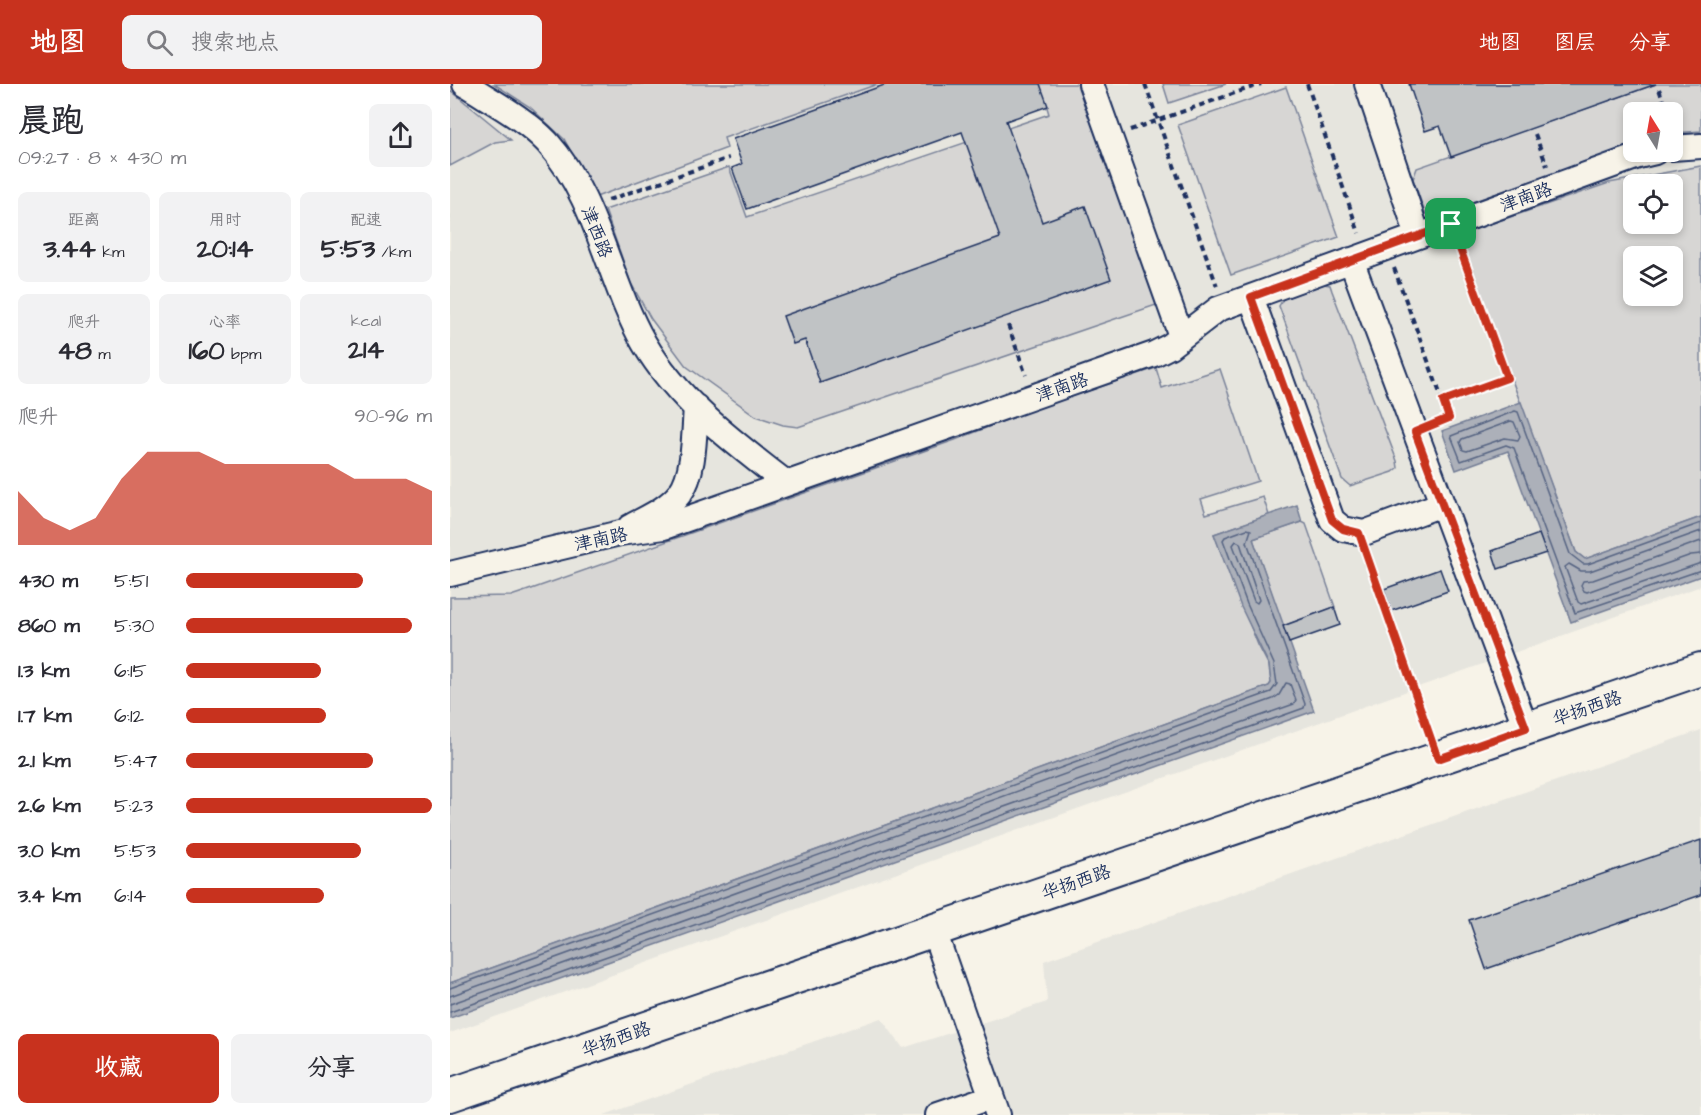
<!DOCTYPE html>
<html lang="zh">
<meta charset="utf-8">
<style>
body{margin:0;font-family:"Architects Daughter","LXGW WenKai TC",sans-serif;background:#f2f2f3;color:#2b2b33;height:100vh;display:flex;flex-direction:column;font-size:22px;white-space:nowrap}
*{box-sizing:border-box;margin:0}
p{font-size:20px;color:#7c7c81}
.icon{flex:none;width:33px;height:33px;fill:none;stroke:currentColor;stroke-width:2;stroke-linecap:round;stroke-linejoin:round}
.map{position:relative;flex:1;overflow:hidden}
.drawer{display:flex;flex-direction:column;background:#fff;width:450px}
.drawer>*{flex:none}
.needle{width:39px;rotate:349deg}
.tools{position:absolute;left:1173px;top:18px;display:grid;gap:12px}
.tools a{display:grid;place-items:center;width:60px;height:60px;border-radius:9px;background:#fff;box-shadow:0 3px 9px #0003;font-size:30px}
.pin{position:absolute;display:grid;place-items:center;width:51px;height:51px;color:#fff;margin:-26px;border-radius:12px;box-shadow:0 3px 9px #0006}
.round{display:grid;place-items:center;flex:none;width:63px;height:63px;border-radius:9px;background:#f2f2f3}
.headline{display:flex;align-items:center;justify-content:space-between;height:102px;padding:0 18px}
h1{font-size:33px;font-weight:800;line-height:45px}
.stats{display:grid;grid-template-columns:repeat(3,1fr);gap:9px;height:102px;padding:6px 18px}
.stats div{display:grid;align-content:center;border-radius:9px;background:#f2f2f3;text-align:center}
.stats b{font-size:26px;font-weight:800}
.stats small{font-size:16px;font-weight:400}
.stats p{font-size:16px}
.chart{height:168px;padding:12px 18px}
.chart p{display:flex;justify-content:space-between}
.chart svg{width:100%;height:108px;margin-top:6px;fill:#c8321e;opacity:.7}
.cta{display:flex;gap:12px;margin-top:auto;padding:12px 18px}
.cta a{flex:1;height:69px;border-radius:9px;background:#c8321e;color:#fff;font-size:24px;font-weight:800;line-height:69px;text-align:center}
.cta a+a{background:#f2f2f3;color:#2b2b33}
ul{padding:0 18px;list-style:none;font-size:20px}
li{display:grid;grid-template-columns:96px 72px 1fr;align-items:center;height:45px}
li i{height:15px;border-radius:8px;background:#c8321e}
header{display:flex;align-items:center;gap:36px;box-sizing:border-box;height:84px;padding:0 30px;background:#c8321e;color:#fff}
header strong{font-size:28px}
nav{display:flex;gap:33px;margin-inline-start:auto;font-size:21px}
.search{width:420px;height:54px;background:#f2f2f3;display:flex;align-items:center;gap:15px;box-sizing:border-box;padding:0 21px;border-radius:9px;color:#7c7c81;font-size:22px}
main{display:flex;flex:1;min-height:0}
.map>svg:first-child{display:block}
</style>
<header>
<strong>地图</strong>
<div class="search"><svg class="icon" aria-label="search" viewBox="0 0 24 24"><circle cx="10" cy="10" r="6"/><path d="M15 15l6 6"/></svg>搜索地点</div>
<nav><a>地图</a><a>图层</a><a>分享</a></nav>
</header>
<main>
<section class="drawer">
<div class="headline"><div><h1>晨跑</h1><p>09:27 · 8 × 430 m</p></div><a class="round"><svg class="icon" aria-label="share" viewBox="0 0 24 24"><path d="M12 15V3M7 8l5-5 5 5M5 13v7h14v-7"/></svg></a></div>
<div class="stats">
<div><p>距离</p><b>3.44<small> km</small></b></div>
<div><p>用时</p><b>20:14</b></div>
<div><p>配速</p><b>5:53<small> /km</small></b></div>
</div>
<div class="stats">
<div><p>爬升</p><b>48<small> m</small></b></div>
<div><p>心率</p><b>160<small> bpm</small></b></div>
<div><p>kcal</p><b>214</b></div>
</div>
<div class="chart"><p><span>爬升</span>90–96 m</p>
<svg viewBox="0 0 160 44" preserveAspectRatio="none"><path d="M0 44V22L10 33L20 38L30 33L40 17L50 6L60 6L70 6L80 11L90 11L100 11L110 11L120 11L130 17L140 17L150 17L160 22V44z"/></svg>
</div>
<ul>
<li><b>430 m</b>5:51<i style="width:72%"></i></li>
<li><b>860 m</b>5:30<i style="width:92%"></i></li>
<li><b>1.3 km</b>6:15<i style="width:55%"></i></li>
<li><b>1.7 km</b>6:12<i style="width:57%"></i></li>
<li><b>2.1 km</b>5:47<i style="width:76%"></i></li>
<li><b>2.6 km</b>5:23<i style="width:100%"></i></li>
<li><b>3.0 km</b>5:53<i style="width:71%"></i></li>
<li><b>3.4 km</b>6:14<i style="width:56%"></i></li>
</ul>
<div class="cta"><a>收藏</a><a>分享</a></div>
</section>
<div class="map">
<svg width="1251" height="1031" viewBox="0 0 1251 1031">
<rect width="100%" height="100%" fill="#f7f3e8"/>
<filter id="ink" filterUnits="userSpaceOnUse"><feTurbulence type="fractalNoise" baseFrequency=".0167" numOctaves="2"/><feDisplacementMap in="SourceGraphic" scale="12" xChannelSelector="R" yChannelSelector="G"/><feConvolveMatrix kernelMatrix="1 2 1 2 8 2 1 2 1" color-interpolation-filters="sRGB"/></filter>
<g filter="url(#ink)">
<path fill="#e6e5de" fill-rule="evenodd" d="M 0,0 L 1251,0 L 1251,502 L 0,949 ZM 1184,28 L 1222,28 L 1222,68 L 1184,68 ZM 1184,100 L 1222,100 L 1222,140 L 1184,140 ZM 1184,172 L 1222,172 L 1222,212 L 1184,212 Z
M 1251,646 L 1251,1031 L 154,1031 L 431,934 L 453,964 L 597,918 L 594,877 Z"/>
<path fill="#d7d6d4" stroke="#798299" stroke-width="1.5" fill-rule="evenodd" d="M 44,0 L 428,0 L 274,54 L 277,64 L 146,113 L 114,55 L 80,23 Z
M 590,0 L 630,0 L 704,207 L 706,221 L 348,343 L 333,341 L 306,332 L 236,282 L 201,235 L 181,199 L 155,126 L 279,83 L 297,133 L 599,30 Z
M 713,0 L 776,0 L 719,19 Z
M 1206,0 L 1251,0 L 1251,47 L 1223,49 L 1222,28 L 1184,28 L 1183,62 L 987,130 L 975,129 L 963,95 L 967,84 Z
M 836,3 L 889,153 L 781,191 L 728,41 Z
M 0,6 L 61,56 L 45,58 L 0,82 Z
M 1251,82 L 1251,433 L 1135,475 L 1126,468 L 1008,151 L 1159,99 ZM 1184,100 L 1222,100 L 1222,140 L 1184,140 ZM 1184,172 L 1222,172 L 1222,212 L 1184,212 Z
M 874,200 L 880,201 L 882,207 L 947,377 L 948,384 L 943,388 L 900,402 L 892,395 L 829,222 L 833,215 Z
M 706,284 L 712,304 L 770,285 L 808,397 L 751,415 L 756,430 L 813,413 L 819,431 L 764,450 L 808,561 L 819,582 L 821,599 L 819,602 L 0,899 L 0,513 L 61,512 L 73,508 L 505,356 L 582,326 Z
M 852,438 L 856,440 L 885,523 L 833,542 L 803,455 Z"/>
<path fill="#acb0b9" stroke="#727c95" stroke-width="1.5" d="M 1071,318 L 1126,468 L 1135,475 L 1251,433 L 1251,492 L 1121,538 L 1058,367 L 1006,386 L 992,347 Z
M 847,421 L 852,438 L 803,455 L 864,627 L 0,934 L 0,899 L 819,602 L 821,599 L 819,581 L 791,523 L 764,450 Z"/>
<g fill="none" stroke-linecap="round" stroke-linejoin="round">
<path stroke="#556382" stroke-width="1.5" d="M 1061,337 L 1064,338 L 1070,352 L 1068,356 L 1055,354 L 1017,367 L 1013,366 L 1010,358 L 1012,355 Z
M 1251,439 L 1138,480 L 1133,480 L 1120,470 L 1068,328 L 1065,327 L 1001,352 L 1011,377 L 1056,361 L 1064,364 L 1125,529 L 1251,486
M 1251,447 L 1140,487 L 1131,487 L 1119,480 L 1115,483 L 1128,518 L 1131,520 L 1251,479
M 786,457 L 790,459 L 809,516 L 807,519 L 804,517 L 783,461 Z
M 1251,457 L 1143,496 L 1133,497 L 1131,501 L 1134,507 L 1137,508 L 1241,471 L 1251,470
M 0,904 L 821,608 L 827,600 L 824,580 L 797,520 L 773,456 L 775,453 L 797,445 L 801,446 L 797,458 L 855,620 L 854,624 L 0,928
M 0,912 L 823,615 L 829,611 L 836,599 L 840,600 L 846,616 L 844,620 L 0,920"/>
</g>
<path fill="#c0c3c5" stroke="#1b2f5e" stroke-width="1.5" d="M 437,0 L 590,0 L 598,22 L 556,37 L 592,138 L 635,122 L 661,195 L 370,299 L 355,256 L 343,260 L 333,232 L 550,154 L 512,48 L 297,125 L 282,84 L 292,80 L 283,55 Z
M 959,0 L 1206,0 L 1001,73 L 990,42 L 975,47 Z
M 1089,450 L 1096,469 L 1048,485 L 1042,467 Z
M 990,485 L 998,507 L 941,527 L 934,505 Z
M 884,523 L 890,541 L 839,559 L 833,542 Z
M 1251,756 L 1251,811 L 1036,885 L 1019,836 Z"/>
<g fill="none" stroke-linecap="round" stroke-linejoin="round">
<g stroke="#1b2f5e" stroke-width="28">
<path id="minor" d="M 15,0 C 43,18 74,34 97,58 C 148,115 157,194 194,259 C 228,317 283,358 336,399
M 641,0 L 731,252
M 917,0 L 968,152
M 1222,64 L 1251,62
M 901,176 L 1076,644
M 801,213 L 882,436 L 893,445 L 914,449 L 992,420
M 180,443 C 196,434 218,425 230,409 C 245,389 244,348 246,323
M 0,490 L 170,449 L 214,443 L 704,270 L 720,262 L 768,225 L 1188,72 L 1205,68
M 484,847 L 548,1031
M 488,1031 L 541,1013"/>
</g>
<g stroke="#1b2f5e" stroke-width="36">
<path id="major" d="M 0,1011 L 1251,585"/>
</g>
<path stroke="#1b2f5e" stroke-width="4" stroke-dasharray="6 4.5" stroke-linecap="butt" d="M 695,0 L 767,202
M 857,0 L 909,149
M 1209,5 L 1217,28
M 680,46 L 811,0
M 1085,50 L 1097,82
M 158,116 L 279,74
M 944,184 L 999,334 L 985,340
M 558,241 L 576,291
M 993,317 L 1057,294 L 1009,161
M 916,470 L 979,649"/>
<use href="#minor" stroke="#f7f3e8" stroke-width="24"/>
<use href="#major" stroke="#f7f3e8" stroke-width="32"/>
</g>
</g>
<g fill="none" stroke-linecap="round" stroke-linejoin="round" filter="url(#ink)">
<g stroke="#fff" stroke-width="12">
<path id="route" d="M 1001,140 L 1057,294 L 993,317 L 999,334 L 965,348 L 1076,644 L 988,675 L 909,449 L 893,445 L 882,436 L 801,213 Z"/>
</g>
<use href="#route" stroke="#c8321e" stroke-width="8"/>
</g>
<g text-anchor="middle" stroke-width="6" stroke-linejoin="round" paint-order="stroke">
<g font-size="18" fill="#1b2f5e" stroke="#f7f3e8">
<text transform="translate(1076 113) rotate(-20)" y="6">津南路</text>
<text transform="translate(147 148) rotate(68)" y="6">津西路</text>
<text transform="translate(612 303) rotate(-19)" y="6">津南路</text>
<text transform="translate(151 455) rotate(-12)" y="6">津南路</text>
<text transform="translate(1137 624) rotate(-19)" y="6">华扬西路</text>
<text transform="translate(626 798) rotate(-19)" y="6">华扬西路</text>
<text transform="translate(166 955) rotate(-19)" y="6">华扬西路</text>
</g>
</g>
</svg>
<div class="tools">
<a><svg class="needle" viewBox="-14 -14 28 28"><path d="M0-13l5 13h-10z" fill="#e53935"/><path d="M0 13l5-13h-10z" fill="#7c7c81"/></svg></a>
<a><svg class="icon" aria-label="locate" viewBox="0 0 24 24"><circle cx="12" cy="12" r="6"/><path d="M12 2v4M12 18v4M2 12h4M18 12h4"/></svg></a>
<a><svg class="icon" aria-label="layers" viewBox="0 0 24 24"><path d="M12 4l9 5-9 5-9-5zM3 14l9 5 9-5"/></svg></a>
</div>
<div class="pin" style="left:1001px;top:140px;background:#1e9e55"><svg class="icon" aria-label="arrive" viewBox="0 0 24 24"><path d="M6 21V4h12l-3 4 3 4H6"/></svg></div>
</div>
</main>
